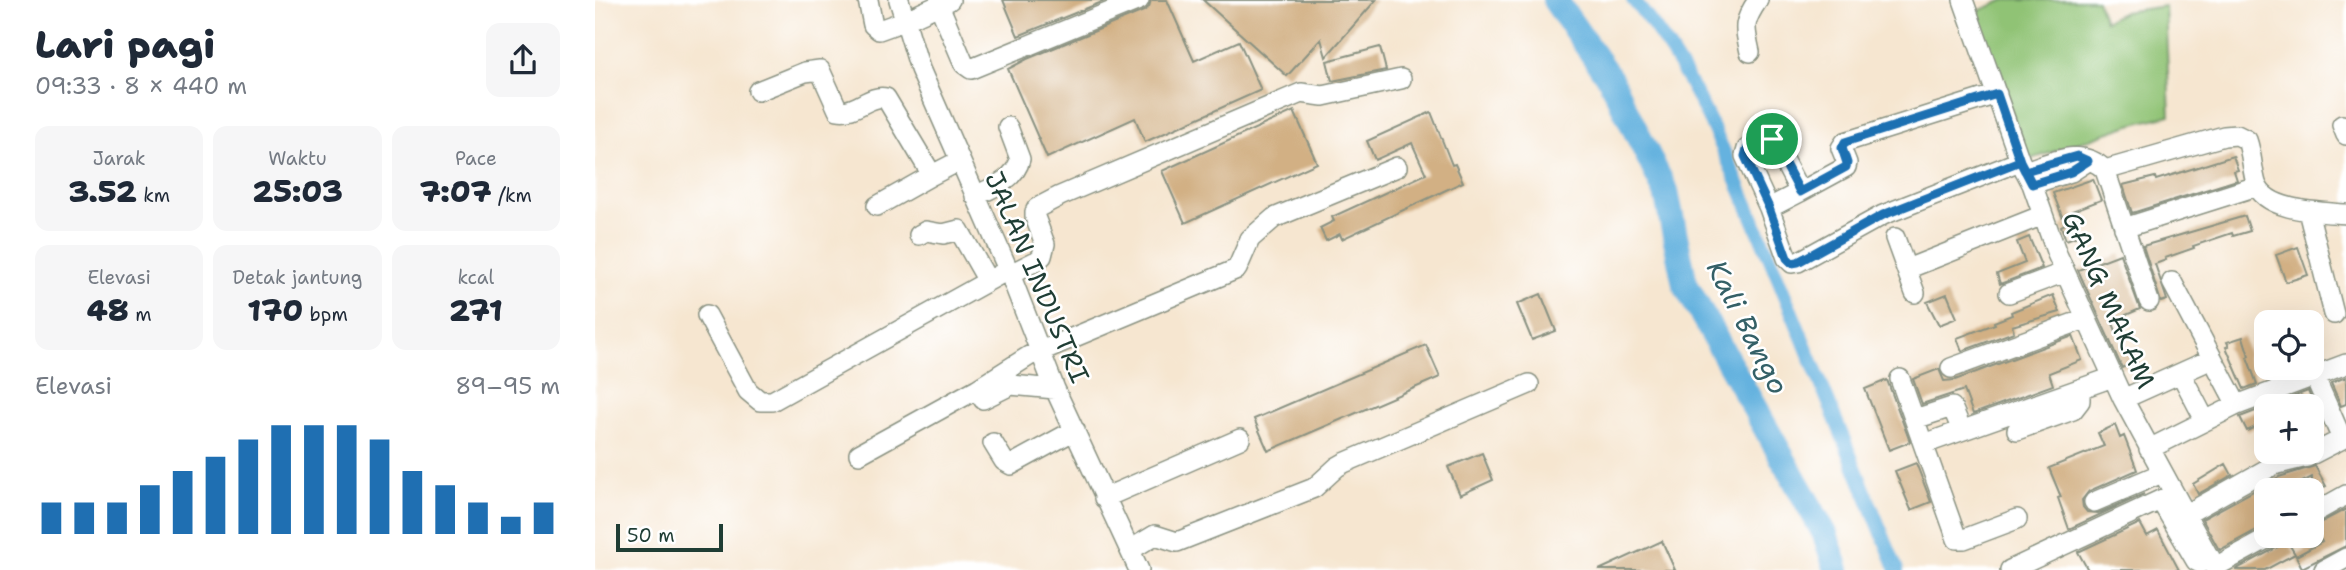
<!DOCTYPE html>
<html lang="id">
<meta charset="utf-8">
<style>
body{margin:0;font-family:"Shantell Sans",sans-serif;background:#f6f6f7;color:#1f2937;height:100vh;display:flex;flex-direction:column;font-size:26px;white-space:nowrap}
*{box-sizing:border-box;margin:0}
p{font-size:23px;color:#747a83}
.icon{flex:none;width:38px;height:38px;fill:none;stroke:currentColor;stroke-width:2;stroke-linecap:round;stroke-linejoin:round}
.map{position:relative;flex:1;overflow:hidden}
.sheet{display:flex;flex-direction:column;background:#fff;width:595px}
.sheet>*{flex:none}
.buttons{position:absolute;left:1659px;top:310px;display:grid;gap:14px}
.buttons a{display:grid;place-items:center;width:70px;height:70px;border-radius:14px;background:#fff;box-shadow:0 7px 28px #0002;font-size:35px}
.scale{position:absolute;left:21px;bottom:18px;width:107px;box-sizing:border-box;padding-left:7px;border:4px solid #1f3d34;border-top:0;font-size:19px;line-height:24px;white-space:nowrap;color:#1f3d34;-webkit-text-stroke:5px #fff;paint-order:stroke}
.pin{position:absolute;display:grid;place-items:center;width:60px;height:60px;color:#fff;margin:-30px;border:4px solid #fff;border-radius:50%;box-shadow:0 2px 7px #0007}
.round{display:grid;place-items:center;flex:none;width:74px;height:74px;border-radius:14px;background:#f6f6f7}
.overview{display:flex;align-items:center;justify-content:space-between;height:119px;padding:0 35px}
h1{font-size:38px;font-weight:800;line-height:52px}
.stats{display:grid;grid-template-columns:repeat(3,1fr);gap:10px;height:119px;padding:7px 35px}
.stats div{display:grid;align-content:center;border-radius:14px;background:#f6f6f7;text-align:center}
.stats b{font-size:30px;font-weight:800}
.stats small{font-size:19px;font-weight:400}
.stats p{font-size:19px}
.chart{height:196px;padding:14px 35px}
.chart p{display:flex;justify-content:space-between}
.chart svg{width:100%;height:126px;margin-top:7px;stroke:#1f6fb2;stroke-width:6}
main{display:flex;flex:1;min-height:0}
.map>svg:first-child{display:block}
</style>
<main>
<section class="sheet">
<div class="overview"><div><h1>Lari pagi</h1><p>09:33 · 8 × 440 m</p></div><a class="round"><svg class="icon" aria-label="share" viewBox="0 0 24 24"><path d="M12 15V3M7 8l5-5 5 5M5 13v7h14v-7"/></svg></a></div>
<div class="stats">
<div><p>Jarak</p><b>3.52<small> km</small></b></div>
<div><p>Waktu</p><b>25:03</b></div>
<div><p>Pace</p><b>7:07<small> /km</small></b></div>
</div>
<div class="stats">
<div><p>Elevasi</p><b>48<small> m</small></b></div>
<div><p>Detak jantung</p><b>170<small> bpm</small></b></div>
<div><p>kcal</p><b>271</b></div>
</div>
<div class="chart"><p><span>Elevasi</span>89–95 m</p>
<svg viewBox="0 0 160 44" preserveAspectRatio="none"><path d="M5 44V33M15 44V33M25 44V33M35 44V27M45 44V22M55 44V17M65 44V11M75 44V6M85 44V6M95 44V6M105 44V11M115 44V22M125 44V27M135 44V33M145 44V38M155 44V33"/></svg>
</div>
</section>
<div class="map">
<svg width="1751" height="570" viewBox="0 0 1751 570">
<rect width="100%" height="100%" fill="#fff"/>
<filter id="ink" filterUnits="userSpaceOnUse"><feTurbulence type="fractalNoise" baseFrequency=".0143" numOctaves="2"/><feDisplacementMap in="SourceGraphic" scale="14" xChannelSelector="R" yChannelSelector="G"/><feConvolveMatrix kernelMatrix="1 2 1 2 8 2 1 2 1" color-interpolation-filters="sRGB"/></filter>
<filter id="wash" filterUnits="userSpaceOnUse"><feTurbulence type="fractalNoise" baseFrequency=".00686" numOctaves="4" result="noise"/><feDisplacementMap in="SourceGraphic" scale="28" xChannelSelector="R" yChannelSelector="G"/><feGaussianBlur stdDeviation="1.57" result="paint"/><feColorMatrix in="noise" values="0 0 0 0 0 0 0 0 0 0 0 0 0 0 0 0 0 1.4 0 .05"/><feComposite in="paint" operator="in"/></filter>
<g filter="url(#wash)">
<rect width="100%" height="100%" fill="#f6e6d0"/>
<path fill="#90c374" stroke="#588054" stroke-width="2" d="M 1410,0 L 1502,0 L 1510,21 L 1529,12 L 1570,6 L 1575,115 L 1535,125 L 1434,160 L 1380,12 Z"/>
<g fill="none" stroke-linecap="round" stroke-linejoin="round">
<path stroke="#65b2df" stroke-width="14" d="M 1038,0 C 1102,74 1142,181 1180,271 C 1221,371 1261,470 1302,570"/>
<path stroke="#65b2df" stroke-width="26" d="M 960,0 L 1015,79 L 1071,192 L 1090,284 L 1230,534 L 1242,570"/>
</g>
<g id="blocks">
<path fill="#d2b084" d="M 408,0 L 512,0 L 423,36 Z
M 556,0 L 572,0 L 599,61 L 644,41 L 666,90 L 550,142 L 540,118 L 452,158 L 413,69 L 432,59 L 549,11 L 554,7 Z
M 608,0 L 781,0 L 731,57 L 726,39 L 692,76 Z
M 785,47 L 791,70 L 737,81 L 732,61 Z
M 699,111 L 722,163 L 590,223 L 567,171 Z
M 836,112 L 857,165 L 860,164 L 868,182 L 747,239 L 745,234 L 731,241 L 725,228 L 739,221 L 737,217 L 831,174 L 817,143 L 780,160 L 772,141 Z
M 1638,156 L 1643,170 L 1639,171 L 1642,180 L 1537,213 L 1528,185 L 1560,177 L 1561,180 Z
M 1498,179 L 1506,200 L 1477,211 L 1486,235 L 1471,240 L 1466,226 L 1470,224 L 1458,193 Z
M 1650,216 L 1655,231 L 1638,236 L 1637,233 L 1598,246 L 1599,248 L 1570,258 L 1571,260 L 1560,264 L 1572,300 L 1566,302 L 1548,246 Z
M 1434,237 L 1447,268 L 1405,284 L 1402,274 L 1430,263 L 1422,242 Z
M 1703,247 L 1713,275 L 1691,282 L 1681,255 Z
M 1525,254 L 1545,309 L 1517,321 L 1530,353 L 1537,350 L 1542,361 L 1527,368 L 1483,270 Z
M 946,294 L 961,331 L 937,340 L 922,304 Z
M 1352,294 L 1362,318 L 1344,325 L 1332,302 Z
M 1458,295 L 1465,312 L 1417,326 L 1419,332 L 1367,351 L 1362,338 L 1400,324 L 1399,322 L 1417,315 L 1416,312 Z
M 1478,336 L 1487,360 L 1454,373 L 1458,385 L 1378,414 L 1369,390 L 1327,404 L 1318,379 L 1344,369 L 1349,381 L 1360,380 Z
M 1648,337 L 1654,356 L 1652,357 L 1662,384 L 1649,389 L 1631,347 L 1634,346 L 1632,342 Z
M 831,345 L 845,377 L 673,451 L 659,419 Z
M 1751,377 L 1751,404 L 1746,406 L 1736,383 Z
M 1292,380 L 1315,442 L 1294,450 L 1270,389 Z
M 1713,391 L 1723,415 L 1717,418 L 1717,406 L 1674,406 Z
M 1671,407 L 1671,422 L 1652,431 L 1645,417 Z
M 1520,425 L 1525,438 L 1529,436 L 1542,470 L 1494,491 L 1487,500 L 1488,507 L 1492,512 L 1503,513 L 1549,494 L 1474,529 L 1463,498 L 1466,497 L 1454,468 L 1509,446 L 1503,433 Z
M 887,453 L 898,480 L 865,495 L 853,467 Z
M 1321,463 L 1336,502 L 1316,510 L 1300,471 Z
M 1631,464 L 1637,475 L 1603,494 L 1598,484 Z
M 1720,466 L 1731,486 L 1717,493 L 1717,477 L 1691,490 L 1664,490 L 1671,503 L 1671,525 L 1625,550 L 1623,548 L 1607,519 L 1684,477 Z
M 1751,509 L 1751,546 L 1707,568 L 1701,556 L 1727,542 L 1719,526 Z
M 1545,523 L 1552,536 L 1563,530 L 1584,570 L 1493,570 L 1483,552 Z
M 1689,536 L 1700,554 L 1670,570 L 1640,570 L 1683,547 L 1688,542 Z
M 1067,541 L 1080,570 L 1004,570 Z"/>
</g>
</g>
<g filter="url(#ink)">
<use href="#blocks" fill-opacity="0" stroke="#8a9282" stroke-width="2"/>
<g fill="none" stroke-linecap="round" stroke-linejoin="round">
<g stroke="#8a9282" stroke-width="22">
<path id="minor" d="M 273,0 L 278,25 L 284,30 L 309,21 L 355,0
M 304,0 L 325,69 L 415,274 L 460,389 L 544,570
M 1368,0 L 1425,161 L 1437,184 L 1462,254 L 1528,399 L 1621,570
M 344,5 L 369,64 L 376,69 L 544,0
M 1155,52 C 1149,26 1148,22 1163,0
M 163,91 L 210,72 L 225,70 L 243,110 C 261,114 274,94 291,98 L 337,175 L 364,161
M 1747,125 L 1751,135
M 1510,170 L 1554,301
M 1430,171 C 1458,162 1486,146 1510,170 L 1629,136 L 1642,135 L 1652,140 C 1657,154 1657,169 1661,183 C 1670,212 1726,212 1751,214
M 1437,184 L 1476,172 L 1493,161
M 1205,192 L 1174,208 L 1192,258 L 1197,263 L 1203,262 L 1288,215 L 1425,161
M 380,196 C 397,188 421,179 425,159 L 413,127
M 282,206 L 337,175
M 1174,208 L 1150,156 L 1152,149 L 1172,140 L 1178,140 L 1205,192 L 1251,167 L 1252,163 L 1246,148 L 1250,142 L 1402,94
M 1713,211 L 1739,314
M 1529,228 L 1662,186
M 324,235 L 331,231 L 348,234 L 364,230 L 393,281
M 1300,238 L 1320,293
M 1312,269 L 1448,215
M 415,274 L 443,260 L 447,256 L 450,244 L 440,217 L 440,212 L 442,208 L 465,196 L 706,93 L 728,96 L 806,79
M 1577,282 L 1642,405
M 1414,293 L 1470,272
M 112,315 L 153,391 L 165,401 L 177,401 L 413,270
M 1356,368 L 1490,319
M 1586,374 L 1610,420
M 1719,375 L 1747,439
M 1305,379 L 1362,539 L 1369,539 L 1422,519
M 388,399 L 416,385 L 460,389
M 1528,399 L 1617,359
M 1320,419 L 1357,407 L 1363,421
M 1422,430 L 1478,410 L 1485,401 L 1485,389
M 398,443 L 409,461 L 416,465 L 480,430
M 1329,444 L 1518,377
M 1554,449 L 1642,405 L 1751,364
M 264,454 L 382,389 L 434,356 L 642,269 L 655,239 L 679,218 L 802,167
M 509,498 L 645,439
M 1566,501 L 1601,561 L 1605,563 L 1615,557
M 1499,502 L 1567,473
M 1717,514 L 1751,495
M 1590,515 L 1679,465 L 1712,457 L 1751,437
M 535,550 L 560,535 L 582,542 L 719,488 L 742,467 L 749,463 L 934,384
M 1620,567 L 1677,536
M 1415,570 L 1578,494
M 1729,570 L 1751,558"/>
</g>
<use href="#minor" stroke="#fff" stroke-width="19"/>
</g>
</g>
<g fill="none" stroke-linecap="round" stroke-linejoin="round" filter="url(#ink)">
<g stroke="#fff" stroke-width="14">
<path id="route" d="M 1177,139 L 1205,192 L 1251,167 L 1252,163 L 1247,148 L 1250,142 L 1402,94 L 1425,161 L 1437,184 L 1476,172 L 1493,161 L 1482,156 L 1430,171 L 1425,161 L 1288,215 L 1203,262 L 1197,263 L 1192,258 L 1174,208 L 1150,156 L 1152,149 L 1177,139"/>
</g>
<use href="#route" stroke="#1f6fb2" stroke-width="9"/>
</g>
<g text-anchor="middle" stroke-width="5" stroke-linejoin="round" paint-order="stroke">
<g font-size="26" fill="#1f3d34" stroke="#fff">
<text transform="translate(442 277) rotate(67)" y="9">JALAN INDUSTRI</text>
<text transform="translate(1514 300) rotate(66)" y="9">GANG MAKAM</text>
</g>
<g font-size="28" font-style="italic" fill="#346067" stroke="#fff">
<text transform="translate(1153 327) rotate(63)" y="10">Kali Bango</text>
</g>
</g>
</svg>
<div class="buttons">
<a><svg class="icon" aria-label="locate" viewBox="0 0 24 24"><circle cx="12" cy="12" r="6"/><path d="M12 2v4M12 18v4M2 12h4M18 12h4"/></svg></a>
<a>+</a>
<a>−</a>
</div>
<div class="scale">50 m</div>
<div class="pin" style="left:1177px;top:139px;background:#1e9e55"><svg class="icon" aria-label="arrive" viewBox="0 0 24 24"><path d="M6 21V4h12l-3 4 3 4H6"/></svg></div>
</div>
</main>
